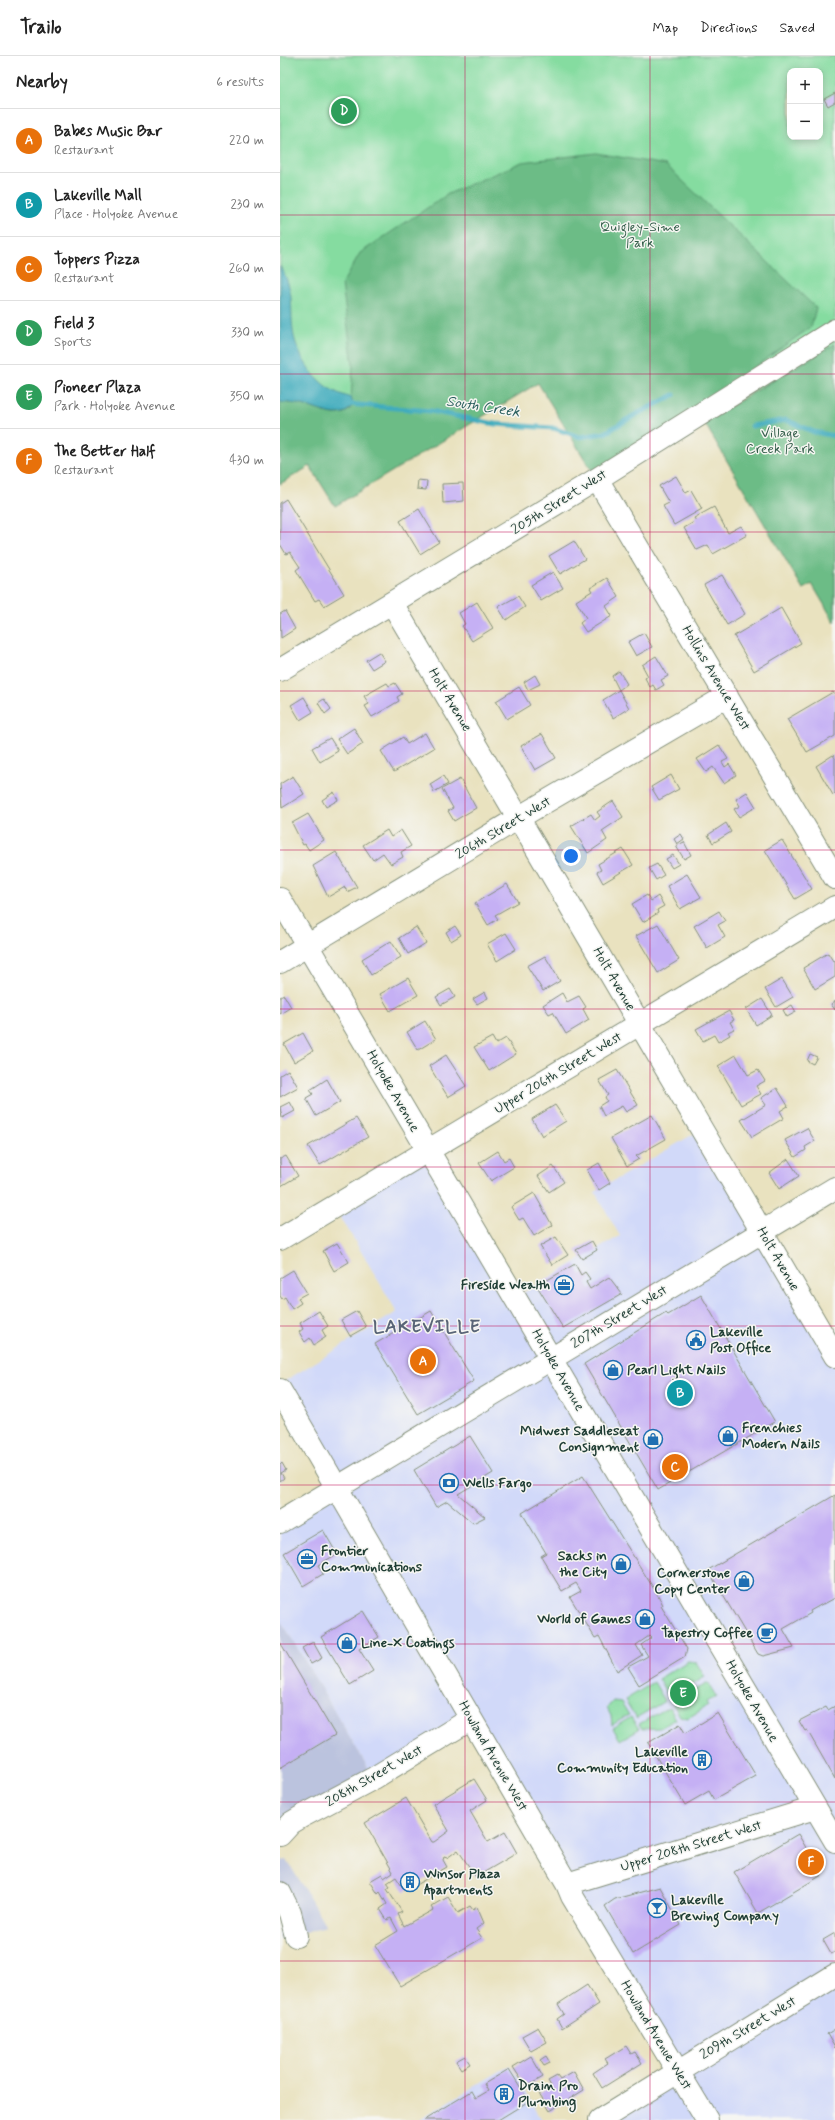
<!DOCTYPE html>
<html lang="en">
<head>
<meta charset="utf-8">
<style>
  body { margin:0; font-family:Mynerve,sans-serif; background:#f2f2f2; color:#222 }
  .controls { position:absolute; right:12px; top:12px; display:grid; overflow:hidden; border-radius:8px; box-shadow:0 2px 10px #0003 }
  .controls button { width:36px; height:36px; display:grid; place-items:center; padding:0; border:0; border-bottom:1px solid #e0e0e0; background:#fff; color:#222; font:20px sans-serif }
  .you { position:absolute; left:291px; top:800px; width:14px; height:14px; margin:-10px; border:3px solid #fff; border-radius:50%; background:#1a73e8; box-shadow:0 0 0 6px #1a73e833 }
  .badge { display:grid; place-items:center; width:26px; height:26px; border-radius:50%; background:#db2777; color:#fff; font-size:13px; font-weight:700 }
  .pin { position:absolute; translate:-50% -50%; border:2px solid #fff; box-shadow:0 1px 4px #0006 }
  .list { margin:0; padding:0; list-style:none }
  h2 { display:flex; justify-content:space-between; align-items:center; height:52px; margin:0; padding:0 16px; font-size:17px }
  h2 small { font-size:13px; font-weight:400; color:#767676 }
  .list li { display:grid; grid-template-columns:26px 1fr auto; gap:12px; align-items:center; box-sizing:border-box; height:64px; padding:0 16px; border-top:1px solid #e0e0e0 }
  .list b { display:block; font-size:15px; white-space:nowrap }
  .list p { margin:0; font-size:13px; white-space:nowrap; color:#767676 }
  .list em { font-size:13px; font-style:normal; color:#767676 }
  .map { position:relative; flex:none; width:555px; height:2064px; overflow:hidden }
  header { display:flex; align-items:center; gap:24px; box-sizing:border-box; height:56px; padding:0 20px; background:#fff; border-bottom:1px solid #e0e0e0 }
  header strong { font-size:19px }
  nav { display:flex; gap:22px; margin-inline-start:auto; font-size:14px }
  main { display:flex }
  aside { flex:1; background:#fff }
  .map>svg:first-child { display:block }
</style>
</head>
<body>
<header>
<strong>Trailo</strong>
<nav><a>Map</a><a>Directions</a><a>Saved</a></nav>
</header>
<main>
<aside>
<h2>Nearby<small>6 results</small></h2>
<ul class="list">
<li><span class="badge" style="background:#e8710a">A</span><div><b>Babes Music Bar</b><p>Restaurant</p></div><em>220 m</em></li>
<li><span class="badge" style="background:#0f9aa8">B</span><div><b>Lakeville Mall</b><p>Place · Holyoke Avenue</p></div><em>230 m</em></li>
<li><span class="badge" style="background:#e8710a">C</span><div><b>Toppers Pizza</b><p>Restaurant</p></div><em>260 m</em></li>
<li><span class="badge" style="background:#2e9e5b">D</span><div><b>Field 3</b><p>Sports</p></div><em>330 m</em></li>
<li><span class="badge" style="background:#2e9e5b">E</span><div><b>Pioneer Plaza</b><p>Park · Holyoke Avenue</p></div><em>350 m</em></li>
<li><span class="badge" style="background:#e8710a">F</span><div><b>The Better Half</b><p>Restaurant</p></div><em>430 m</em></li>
</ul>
</aside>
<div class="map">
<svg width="555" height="2064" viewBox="0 0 555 2064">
  <rect width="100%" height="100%" fill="#f6f6f2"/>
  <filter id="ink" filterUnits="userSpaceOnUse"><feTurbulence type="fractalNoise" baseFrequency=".025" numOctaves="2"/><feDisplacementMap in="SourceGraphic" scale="8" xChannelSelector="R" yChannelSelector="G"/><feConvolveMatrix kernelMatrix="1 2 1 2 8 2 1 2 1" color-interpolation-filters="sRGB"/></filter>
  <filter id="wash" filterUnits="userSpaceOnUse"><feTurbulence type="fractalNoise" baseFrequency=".012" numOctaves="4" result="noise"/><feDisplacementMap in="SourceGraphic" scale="16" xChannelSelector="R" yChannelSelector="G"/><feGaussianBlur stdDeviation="0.9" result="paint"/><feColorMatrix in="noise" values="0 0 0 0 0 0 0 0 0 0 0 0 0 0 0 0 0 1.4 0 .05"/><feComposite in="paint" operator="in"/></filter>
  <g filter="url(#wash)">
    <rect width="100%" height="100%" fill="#e9e2bf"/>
    <path fill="#d1d9f9" d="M422 1073 555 1300V2064H320L397 2015 191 1663 94 1722 0 1563V1466L57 1431 0 1328 117 1256 54 1150 149 1094 236 1241 340 1180 315 1136Z
      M230 2009 262 2064H138Z"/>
    <path fill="#bbc3de" d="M0 1563 94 1722 0 1779Z
      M7 1804 46 1870 0 1883V1805Z"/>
    <path fill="#85dca0" stroke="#528c6a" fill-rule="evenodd" d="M0 0H555V567L532 528 523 533 424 366 528 304 317 423 258 327 55 450 30 410 0 428ZM510 15H540V81H510Z
      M408 1605 416 1606 425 1621 408 1631 403 1629 397 1632 395 1639 390 1642 378 1623Z
      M374 1626 385 1645 356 1662 345 1644Z
      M428 1627 436 1640 426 1646 428 1650 408 1662 400 1660 393 1648 398 1645H408L412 1636Z
      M333 1645 341 1646 349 1659 332 1669 331 1660 327 1652Z
      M389 1651 396 1663 380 1672 362 1673 359 1668Z
      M351 1661 359 1673 340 1684 333 1672Z"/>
    <path fill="#6cbc86" stroke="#467c5d" d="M316 97 386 109 536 252 531 271 317 423 258 327 55 450 30 410 0 428V346C7 347 15 347 22 349 38 352 62 368 73 349L71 342 73 309 62 228 80 197 168 138 242 106Z
      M555 288V567L532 528 523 533 424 366Z"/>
    <path fill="#3facbd" stroke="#2f7478" d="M0 210C15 234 10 249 13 275 15 292 28 315 41 326 49 334 60 338 71 342L73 348C62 368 38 352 22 349 15 347 7 347 0 346Z"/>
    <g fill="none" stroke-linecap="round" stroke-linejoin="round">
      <path stroke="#3facbd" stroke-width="5" d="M68 348 151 355 215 368 273 372 300 381 325 377 355 359 394 339
        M472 370 506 364 534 376 555 380"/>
    </g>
    <g id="blocks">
      <path fill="#c5b0f4" d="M555 37V46L548 50 544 43Z
        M396 420 406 437 411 434 422 453 394 469 383 450 389 447 379 430Z
        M138 424 147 425 146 434 137 433Z
        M183 427 184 445 163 447 162 428Z
        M6 443 64 538 44 550 39 543 35 545 16 514 20 511 10 496 6 498 0 488V447Z
        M434 451 448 477 461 470 467 479 433 498 428 489 417 494 404 472 416 465 414 462Z
        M139 453 159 486 140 498 120 465Z
        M294 485 305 503 280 518 269 500Z
        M273 516 283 532 261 545 251 529Z
        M442 519 465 558 447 569 424 529Z
        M327 522 339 541 326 550 332 560 306 576 300 567 306 562 296 545 312 535 310 532Z
        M238 540 245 551 226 564 218 551Z
        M197 546 213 572 192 585 182 570 185 568 179 557Z
        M501 552 521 587 474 615 454 580Z
        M5 555 15 573 1 582 0 558Z
        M364 577 372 591 356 600 348 586Z
        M99 596 105 605 92 613 86 604Z
        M376 600 388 620 381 624 384 629 376 634 373 629 370 631 365 622 368 620 362 609Z
        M339 615 347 628 339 634 332 620Z
        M255 619 260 628 248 634 244 626Z
        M107 627 109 630 115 627 122 638 117 641 119 645 92 661 85 650 89 648 84 640Z
        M239 631 250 649 227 663 216 645Z
        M339 634 349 652 333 662 323 644Z
        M553 636 555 639V680L527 696 507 663Z
        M24 641 33 656 20 664 11 649Z
        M44 643 51 653 45 658 38 647Z
        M74 672 83 688 67 698 57 683Z
        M145 677 154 692 114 716 101 695 123 681 127 688Z
        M262 678 276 702 255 714 241 690Z
        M50 682 58 695 40 706 32 692Z
        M439 689 448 703 442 706 445 711 449 708 456 719 444 727 433 711 426 716 417 703Z
        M553 699 555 702V737L553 739 536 710Z
        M391 719 399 733 379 744 371 731Z
        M13 720 24 738 2 752 0 728Z
        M163 720 168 728 154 736 150 728Z
        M180 723 196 752 174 765 168 755 173 752 162 733Z
        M54 736 58 744 46 751 42 744Z
        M467 736 476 751 459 761 454 753 460 750 456 743Z
        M333 745 343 761 322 775 327 784 308 797 291 770 311 758 315 764 320 760 317 756Z
        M28 758 44 784 29 794 25 788 23 789 12 767Z
        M446 767 451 776 433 787 428 779Z
        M107 774 111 781 121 774 131 790 121 796 123 801 111 808 103 797 93 804 83 789Z
        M401 778 404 783 397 788 394 783Z
        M502 784 532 833 515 843 485 794Z
        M404 786 411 799 404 803 396 790Z
        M343 793 353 809 323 827 317 816 321 814 318 808Z
        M56 796 77 831 67 836 65 831 48 841 33 810Z
        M393 799 399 808 392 812 386 803Z
        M377 808 384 819 376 824 369 812Z
        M407 818 421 841 400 853 387 830Z
        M227 828 238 846 215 859 218 863 208 869 195 847Z
        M367 839 371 845 378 840 384 850 377 854 378 857 363 866 352 848Z
        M439 855 445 865 438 869 445 881 427 892 414 870Z
        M378 868 399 904 378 917 356 880Z
        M175 870 181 879 171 885 166 876Z
        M136 871 146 887 128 898 119 882Z
        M226 877 236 893 217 905 207 888Z
        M111 885 121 901 91 919 82 903Z
        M548 897 553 905 555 904V921L535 933 523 912Z
        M265 900 280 925 263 935 247 910Z
        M128 922 138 939 110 955 100 938Z
        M502 923 513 941 496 951 485 933Z
        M170 933 175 941 161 949 156 941Z
        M205 936 208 942 197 948 193 943Z
        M282 937 287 946 299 940 306 951 303 953 309 964 286 978 273 956 269 958 263 949Z
        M4 939 11 951 0 958V941Z
        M482 943 492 959 476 969 466 953Z
        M555 945V954L551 948Z
        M512 949 516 956 507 961 503 954Z
        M449 955 454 964 450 966 454 973 448 976 450 979 438 986 434 979 423 985 416 973Z
        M145 965 156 983 138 994 127 976Z
        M23 977 33 995 14 1006 4 988Z
        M212 981 216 988 226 982 236 998 209 1015 194 991Z
        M530 998 537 1001 533 1008 527 1005Z
        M166 999 186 1030 168 1041 149 1010Z
        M456 999 468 1019 478 1014 485 1025 476 1030 481 1038 461 1049 438 1010Z
        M8 1014 18 1031 0 1041V1019Z
        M337 1014 358 1049 346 1056 342 1050 324 1060 319 1050 327 1045 325 1041 328 1039 319 1024Z
        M47 1023 60 1046 36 1060 26 1042 33 1038 30 1034Z
        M497 1032 508 1050 500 1055 504 1062 472 1081 461 1064 486 1049 481 1042Z
        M10 1046 15 1055 2 1062 0 1051Z
        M275 1049 286 1065 262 1080 252 1063Z
        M372 1059 386 1083 356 1100 359 1103 347 1110 331 1082Z
        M76 1062 88 1081 40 1109 28 1090Z
        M527 1072 535 1085 525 1091 526 1094 515 1101 505 1084Z
        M218 1095 224 1105 229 1102 234 1111 211 1125 199 1107Z
        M6 1100 18 1120 1 1130 0 1103Z
        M508 1103 519 1120 499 1133 489 1117Z
        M319 1107 330 1127 319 1134 307 1114Z
        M273 1110 284 1126 269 1136 258 1120Z
        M254 1137 272 1169 254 1180 243 1162 239 1164 231 1151Z
        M276 1181 288 1199 272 1209 260 1190Z
        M312 1185 317 1194 302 1203 296 1194Z
        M57 1187 69 1206 54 1215 43 1195Z
        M295 1208 301 1219 305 1216 310 1223 306 1226 310 1233 329 1221 342 1238 283 1272 257 1230Z
        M13 1214 27 1237 18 1242 21 1247 12 1253 5 1241 2 1243 0 1240V1222Z
        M421 1239 495 1366 378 1434 304 1308 386 1257 388 1259Z
        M39 1255 48 1270 42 1274 46 1281 34 1289 30 1282 25 1286 19 1276 23 1273 20 1267Z
        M77 1255 86 1271 70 1280 61 1264Z
        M151 1255 194 1325 138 1358 95 1288Z
        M190 1380 213 1417 178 1438 205 1461 193 1467 167 1445 156 1451 134 1414Z
        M2 1407 6 1414 1 1417 4 1422 0 1425V1409Z
        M303 1420 379 1541 383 1549 381 1550 407 1593 405 1601 359 1629 348 1611 368 1600 361 1589 371 1582 369 1580 356 1589 362 1599 337 1615 319 1580 315 1582 290 1541 301 1535 296 1527 282 1535 261 1500 266 1497 242 1457Z
        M555 1439V1542L544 1548V1547L530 1555 531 1557 503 1573 514 1592 483 1600 478 1598 428 1514Z
        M43 1474 57 1498 38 1509 43 1518 23 1530 4 1497Z
        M83 1555 99 1581 79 1593 93 1615 70 1629 41 1581Z
        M0 1586 55 1679 0 1712Z
        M33 1586 42 1602 31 1608 22 1592Z
        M555 1650V1723L527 1674 525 1675 519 1665 546 1651 548 1654Z
        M438 1657 476 1720 434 1744 429 1735 405 1749 368 1687 400 1668 405 1677Z
        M194 1723 207 1744 190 1755 208 1786 225 1776 237 1797 196 1821 178 1794 167 1802 164 1801 163 1804 167 1811 125 1835 116 1821 107 1827 110 1831 107 1833 122 1856 118 1858 124 1870 153 1854 151 1851 168 1841 178 1857 190 1850 193 1854 197 1851 204 1867 196 1873 202 1882 120 1930 95 1889 118 1875 111 1862 107 1864 100 1853 107 1848 100 1836 98 1838 90 1825 102 1818 104 1822 113 1816 85 1767 126 1742 152 1786H154L169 1775 153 1748Z
        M518 1778 542 1819 478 1857 454 1816Z
        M380 1831 401 1869 353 1898 325 1850 335 1843Z
        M555 1877V1896L551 1898 543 1884Z
        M307 1929 319 1948 282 1972 277 1963 284 1958 278 1948Z
        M258 1971 267 1986 251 1995 242 1980Z
        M555 1973V1992L547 1978Z
        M346 1990 351 1998 355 1996 362 2007 322 2032 313 2017 328 2007 325 2003Z
        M185 2000 190 2008 181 2013 176 2005Z
        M251 2000 263 2021 246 2031 233 2011Z
        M266 2000 270 2007 264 2010 260 2004Z
        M229 2013 249 2045 218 2064H144L192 2035 196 2042 208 2035 204 2028Z
        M294 2016 304 2034 270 2055 259 2037 271 2030 268 2025 277 2020 280 2024Z"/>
    </g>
  </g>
  <g filter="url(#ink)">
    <use href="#blocks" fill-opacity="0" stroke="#84907a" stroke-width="1"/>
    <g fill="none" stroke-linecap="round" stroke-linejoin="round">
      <g stroke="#84907a" stroke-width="24">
        <path id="minor" d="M317 423 555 822
          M112 547 555 1300
          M0 614 317 423 555 274
          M0 843 555 1785
          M0 906 250 755 447 640
          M0 1183 555 851
          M0 1334 287 1828 292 1840 427 2064
          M0 1466 555 1132
          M0 1779 11 1767 21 1761 94 1722 191 1663
          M287 1828 535 1752
          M0 1837 10 1857 16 1880
          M320 2064 555 1919"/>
      </g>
      <use href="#minor" stroke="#fff" stroke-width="22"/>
    </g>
  </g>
  <path fill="none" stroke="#c2185b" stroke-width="1" stroke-opacity="0.55" d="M185 0V2064M370 0V2064M0 159H555M0 318H555M0 476H555M0 635H555M0 794H555M0 953H555M0 1111H555M0 1270H555M0 1429H555M0 1588H555M0 1746H555M0 1905H555"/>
  <defs>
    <g id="office-ring" transform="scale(1)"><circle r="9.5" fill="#f6f6f2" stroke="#1f6fb2" stroke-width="1.5"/><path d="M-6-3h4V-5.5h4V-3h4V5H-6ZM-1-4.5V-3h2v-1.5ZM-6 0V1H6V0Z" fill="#1f6fb2"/></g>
    <g id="civic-ring" transform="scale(1)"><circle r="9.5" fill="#f6f6f2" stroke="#1f6fb2" stroke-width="1.5"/><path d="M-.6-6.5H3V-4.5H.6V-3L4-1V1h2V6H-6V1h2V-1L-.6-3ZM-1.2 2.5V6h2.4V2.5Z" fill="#1f6fb2"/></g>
    <g id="shop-ring" transform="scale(1)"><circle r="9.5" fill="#f6f6f2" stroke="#1f6fb2" stroke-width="1.5"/><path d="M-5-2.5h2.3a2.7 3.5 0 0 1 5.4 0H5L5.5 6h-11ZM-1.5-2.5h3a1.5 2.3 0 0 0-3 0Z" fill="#1f6fb2"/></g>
    <g id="bank-ring" transform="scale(1)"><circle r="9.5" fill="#f6f6f2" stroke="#1f6fb2" stroke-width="1.5"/><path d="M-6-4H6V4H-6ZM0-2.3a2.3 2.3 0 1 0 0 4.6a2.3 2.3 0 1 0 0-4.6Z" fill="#1f6fb2"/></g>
    <g id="cafe-ring" transform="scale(1)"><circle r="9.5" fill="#f6f6f2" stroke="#1f6fb2" stroke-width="1.5"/><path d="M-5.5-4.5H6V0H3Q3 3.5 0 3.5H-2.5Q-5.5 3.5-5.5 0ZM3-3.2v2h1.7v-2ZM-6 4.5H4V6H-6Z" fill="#1f6fb2"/></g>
    <g id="building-ring" transform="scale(1)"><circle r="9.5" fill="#f6f6f2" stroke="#1f6fb2" stroke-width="1.5"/><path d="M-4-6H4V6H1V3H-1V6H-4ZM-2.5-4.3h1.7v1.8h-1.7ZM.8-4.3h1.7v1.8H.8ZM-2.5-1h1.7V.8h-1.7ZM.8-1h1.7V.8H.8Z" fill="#1f6fb2"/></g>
    <g id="bar-ring" transform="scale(1)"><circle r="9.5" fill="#f6f6f2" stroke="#1f6fb2" stroke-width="1.5"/><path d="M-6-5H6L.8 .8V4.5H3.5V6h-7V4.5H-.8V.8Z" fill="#1f6fb2"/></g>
  </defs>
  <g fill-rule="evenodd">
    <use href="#office-ring" x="284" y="1229"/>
    <use href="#civic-ring" x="416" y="1284"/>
    <use href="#shop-ring" x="333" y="1314"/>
    <use href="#shop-ring" x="448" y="1380"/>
    <use href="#shop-ring" x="373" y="1383"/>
    <use href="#bank-ring" x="169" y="1427"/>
    <use href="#office-ring" x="27" y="1503"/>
    <use href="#shop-ring" x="341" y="1508"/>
    <use href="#shop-ring" x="464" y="1525"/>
    <use href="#shop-ring" x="365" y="1563"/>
    <use href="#cafe-ring" x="487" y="1577"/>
    <use href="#shop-ring" x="67" y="1587"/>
    <use href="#building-ring" x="422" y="1704"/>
    <use href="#building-ring" x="130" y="1826"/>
    <use href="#bar-ring" x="377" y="1852"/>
    <use href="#building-ring" x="224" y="2038"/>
  </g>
  <g text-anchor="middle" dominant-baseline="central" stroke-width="3" stroke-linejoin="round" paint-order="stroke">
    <g font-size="14" fill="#335d4a" stroke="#f6f6f2">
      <text x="360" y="171">Quigley-Sime<tspan x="360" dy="16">Park</tspan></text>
      <text x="500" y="377">Village<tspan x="500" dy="16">Creek Park</tspan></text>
    </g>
    <g font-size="14" fill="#1f3d34" stroke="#f6f6f2">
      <text transform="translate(279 446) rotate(-32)">205th Street West</text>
      <text transform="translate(436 622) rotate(59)">Hollins Avenue West</text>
      <text transform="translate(170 644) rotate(59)">Holt Avenue</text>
      <text transform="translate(223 772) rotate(-31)">206th Street West</text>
      <text transform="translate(334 923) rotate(60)">Holt Avenue</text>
      <text transform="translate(278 1017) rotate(-31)">Upper 206th Street West</text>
      <text transform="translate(113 1035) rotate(60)">Holyoke Avenue</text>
      <text transform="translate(498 1203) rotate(60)">Holt Avenue</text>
      <text transform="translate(339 1261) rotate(-31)">207th Street West</text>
      <text transform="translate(278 1314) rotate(60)">Holyoke Avenue</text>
      <text transform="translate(472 1645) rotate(60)">Holyoke Avenue</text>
      <text transform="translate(213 1700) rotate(60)">Howland Avenue West</text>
      <text transform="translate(94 1720) rotate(-30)">208th Street West</text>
      <text transform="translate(411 1790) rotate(-17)">Upper 208th Street West</text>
      <text transform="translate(468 1972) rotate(-31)">209th Street West</text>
      <text transform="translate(376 1979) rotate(59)">Howland Avenue West</text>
    </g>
    <g font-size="14" font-weight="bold" fill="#1f3d34" stroke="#f6f6f2" text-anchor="start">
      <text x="270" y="1229" text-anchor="end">Fireside Wealth</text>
      <text x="430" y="1276">Lakeville<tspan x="430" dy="16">Post Office</tspan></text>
      <text x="347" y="1314">Pearl Light Nails</text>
      <text x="462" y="1372">Frenchies<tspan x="462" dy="16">Modern Nails</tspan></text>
      <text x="359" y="1375" text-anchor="end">Midwest Saddleseat<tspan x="359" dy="16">Consignment</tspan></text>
      <text x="183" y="1427">Wells Fargo</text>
      <text x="41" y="1495">Frontier<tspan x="41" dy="16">Communications</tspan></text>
      <text x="327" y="1500" text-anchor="end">Sacks in<tspan x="327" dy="16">the City</tspan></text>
      <text x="450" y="1517" text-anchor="end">Cornerstone<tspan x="450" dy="16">Copy Center</tspan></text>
      <text x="351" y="1563" text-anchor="end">World of Games</text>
      <text x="473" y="1577" text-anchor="end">Tapestry Coffee</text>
      <text x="81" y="1587">Line-X Coatings</text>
      <text x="408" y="1696" text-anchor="end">Lakeville<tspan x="408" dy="16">Community Education</tspan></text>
      <text x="144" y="1818">Winsor Plaza<tspan x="144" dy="16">Apartments</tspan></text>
      <text x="391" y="1844">Lakeville<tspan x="391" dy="16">Brewing Company</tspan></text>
      <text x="238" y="2030">Drain Pro<tspan x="238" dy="16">Plumbing</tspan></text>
    </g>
    <g font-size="15" font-style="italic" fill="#295e5d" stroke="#f6f6f2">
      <text transform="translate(203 351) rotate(9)">South Creek</text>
    </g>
    <g font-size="18" font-weight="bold" letter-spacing="1" fill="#596577" stroke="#f6f6f2">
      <text x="147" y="1271">LAKEVILLE</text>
    </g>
  </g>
</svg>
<div class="controls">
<button>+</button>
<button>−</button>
</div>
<div class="you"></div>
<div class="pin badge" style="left:143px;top:1305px;background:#e8710a">A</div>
<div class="pin badge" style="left:400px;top:1337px;background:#0f9aa8">B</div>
<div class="pin badge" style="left:395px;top:1411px;background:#e8710a">C</div>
<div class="pin badge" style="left:64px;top:55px;background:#2e9e5b">D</div>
<div class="pin badge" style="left:403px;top:1637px;background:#2e9e5b">E</div>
<div class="pin badge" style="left:531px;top:1806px;background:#e8710a">F</div>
</div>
</main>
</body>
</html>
